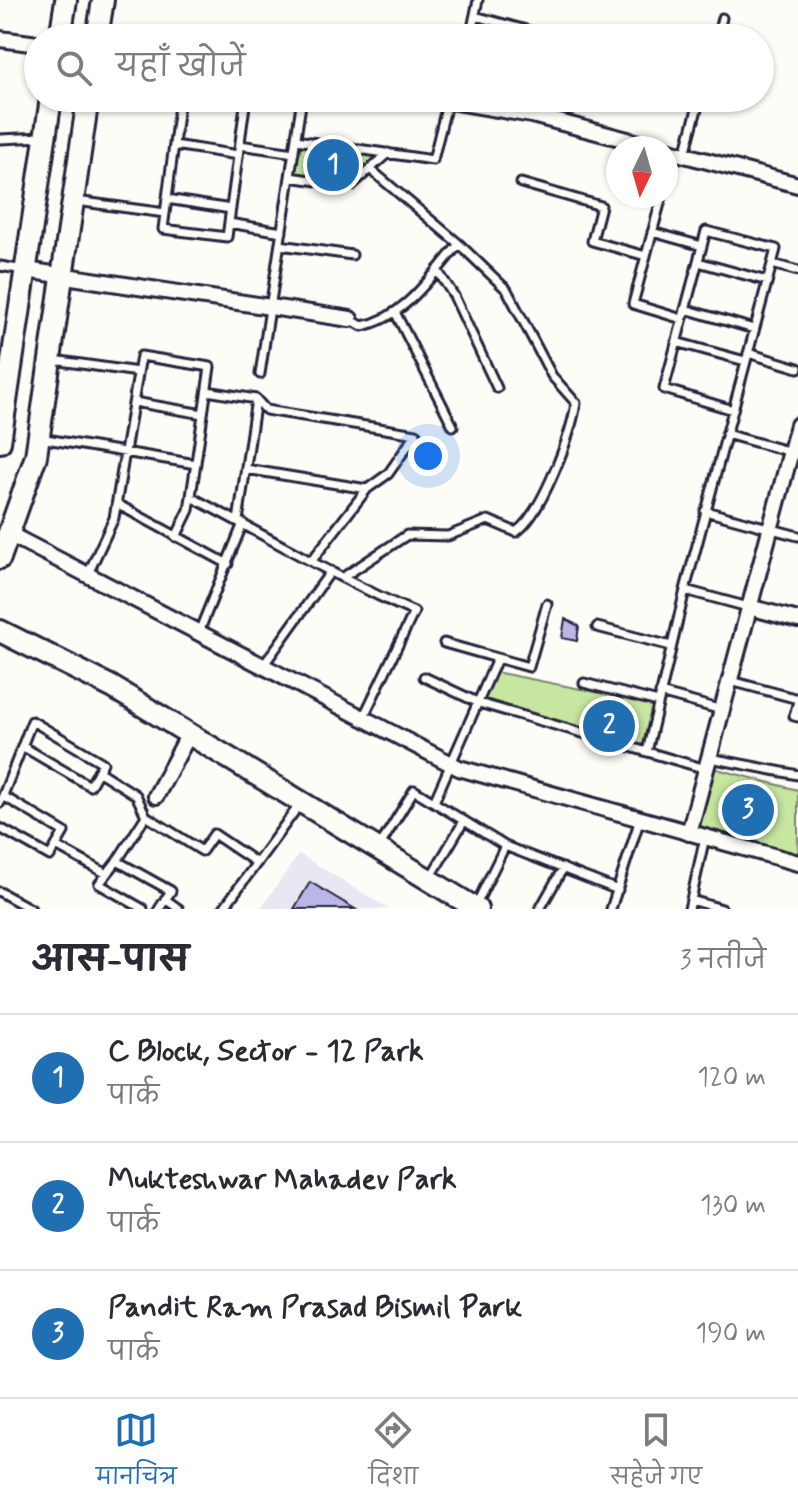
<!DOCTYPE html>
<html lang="hi">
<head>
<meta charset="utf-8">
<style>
  body { margin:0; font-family:Mynerve,"Playpen Sans Deva",sans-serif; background:#f7f7f7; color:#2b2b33 }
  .compass { position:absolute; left:606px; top:136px; width:72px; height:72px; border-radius:50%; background:#fff; box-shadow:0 2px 6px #0004; rotate:185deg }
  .you { position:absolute; left:428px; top:456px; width:28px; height:28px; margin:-20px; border:6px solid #fff; border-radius:50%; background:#1a73e8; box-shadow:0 0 0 12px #1a73e833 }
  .badge { display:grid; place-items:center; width:52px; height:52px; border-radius:50%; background:#1f6fb2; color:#fff; font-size:26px; font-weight:700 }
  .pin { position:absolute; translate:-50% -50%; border:4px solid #fff; box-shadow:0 2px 8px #0006 }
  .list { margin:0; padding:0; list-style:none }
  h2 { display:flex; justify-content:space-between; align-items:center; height:104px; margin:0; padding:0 32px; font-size:34px }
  h2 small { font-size:26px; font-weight:400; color:#7c7c81 }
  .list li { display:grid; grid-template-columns:52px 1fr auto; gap:24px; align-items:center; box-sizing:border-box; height:128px; padding:0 32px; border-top:2px solid #e1e1e2 }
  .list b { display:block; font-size:30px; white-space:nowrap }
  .list p { margin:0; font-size:26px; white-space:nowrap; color:#7c7c81 }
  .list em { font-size:26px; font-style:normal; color:#7c7c81 }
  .icon { flex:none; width:44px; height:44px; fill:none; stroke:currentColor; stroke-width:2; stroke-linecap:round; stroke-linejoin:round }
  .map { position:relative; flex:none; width:798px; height:909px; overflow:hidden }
  .search { position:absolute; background:#fff; box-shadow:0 2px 6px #0004; left:24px; right:24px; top:24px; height:88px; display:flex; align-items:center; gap:20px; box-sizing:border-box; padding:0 28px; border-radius:44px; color:#7c7c81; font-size:30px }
  .sheet { height:488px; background:#fff }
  nav { display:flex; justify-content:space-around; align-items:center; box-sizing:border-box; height:112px; border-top:2px solid #e1e1e2; background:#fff; font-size:22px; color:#7c7c81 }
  nav a { display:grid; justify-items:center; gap:4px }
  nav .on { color:#1f6fb2 }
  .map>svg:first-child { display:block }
</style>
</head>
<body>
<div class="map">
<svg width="798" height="909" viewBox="0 0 798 909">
  <rect width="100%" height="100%" fill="#fdfcf7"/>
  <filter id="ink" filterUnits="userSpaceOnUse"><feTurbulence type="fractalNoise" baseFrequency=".0125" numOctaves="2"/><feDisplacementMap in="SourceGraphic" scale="16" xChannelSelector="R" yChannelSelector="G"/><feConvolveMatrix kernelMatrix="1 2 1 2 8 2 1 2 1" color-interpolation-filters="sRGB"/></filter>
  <g filter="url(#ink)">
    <path fill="#e9e7f2" d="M299 854 389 909H260Z"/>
    <path fill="#c7e7a0" stroke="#74846e" stroke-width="2" d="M297 141 385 155 350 185 291 176Z
      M495 672 656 704 645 749 482 701Z
      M709 767 798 790V860L693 831Z"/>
    <path fill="#bbb6e8" stroke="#22223b" stroke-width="2" d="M565 619 579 626 577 641 562 638Z
      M310 882 355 909H294Z"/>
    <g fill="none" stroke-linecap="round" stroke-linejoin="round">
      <g stroke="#22223b" stroke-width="13">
        <path id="lane" d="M475 16 555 38
          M470 38 478 0
          M717 38 722 18
          M180 98 163 229 227 237 246 98
          M214 98 246 102
          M0 139 43 137
          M296 140 433 160 448 100
          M174 145 238 155
          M240 145 294 153
          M685 154 700 98
          M290 177 351 186 388 153
          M666 180 673 152
          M521 183 601 206 592 241 646 256
          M662 196 633 304 682 319
          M167 199 231 209
          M76 201 165 213
          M229 223 282 232
          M652 232 702 246
          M280 245 352 255
          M698 262 767 281
          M772 264 798 271
          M0 266 24 270
          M437 270 454 296 497 388
          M685 309 754 329
          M395 312 453 426
          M350 319 362 326C405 318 432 275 459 244
          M676 342 745 361
          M748 353 798 368
          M53 360 138 372
          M260 374 302 98
          M207 391 256 399 266 410 416 434 388 474 367 489 313 559
          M134 402 203 414
          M726 434 798 454
          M40 438 196 464
          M246 469 367 489
          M191 497C265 535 338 579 414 612L363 718
          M117 504 228 564
          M705 511 798 536
          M238 521 256 399
          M88 574 114 518 141 356 210 367 189 510 176 537
          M342 578 407 535 448 536 488 520 516 532C542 514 571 435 576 403L552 376 507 290 459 244 370 169
          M685 590 748 607
          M597 627 671 646
          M199 632 243 523
          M444 643 529 667 547 604
          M263 666 331 571
          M424 677 479 703 706 769
          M731 681 798 699
          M584 683 658 702
          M660 693 722 710
          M798 701 794 716 798 717
          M647 752 685 590 776 249 706 231 664 389 733 410
          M710 758 798 775
          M98 771 136 795 146 816 202 851 214 834 257 863
          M434 802 497 659
          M0 803 32 721 103 763 90 786 22 746
          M0 828 50 856 64 832 3 796
          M56 846 105 873
          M379 847 414 790 505 846 618 890
          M117 861 146 816
          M430 878 464 821
          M0 892 31 909
          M165 899 179 909
          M691 900 722 909
          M476 905 505 846
          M143 909 99 884 117 861 171 891 159 909
          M223 909 300 804
          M540 909 563 868
          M611 909 640 819
          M689 909 705 837"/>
      </g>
      <g stroke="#22223b" stroke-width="20">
        <path id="street" d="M0 39 38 44
          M433 98 532 115 658 148
          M666 150 798 185
          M26 270 350 319
          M9 534 459 768 798 863
          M749 607 798 620
          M156 796 189 734
          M689 833 798 425"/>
      </g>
      <g stroke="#22223b" stroke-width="26">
        <path id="secondary" d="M60 38 66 0
          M97 38 103 0
          M0 442 51 98
          M0 558 36 456 88 98
          M0 631 112 687 477 909"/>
      </g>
      <use href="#lane" stroke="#fdfcf7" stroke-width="7"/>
      <use href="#street" stroke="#fdfcf7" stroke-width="14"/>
      <use href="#secondary" stroke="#fdfcf7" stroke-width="20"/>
    </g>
  </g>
</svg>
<svg class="compass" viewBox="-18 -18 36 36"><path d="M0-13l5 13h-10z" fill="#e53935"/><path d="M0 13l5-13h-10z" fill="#7c7c81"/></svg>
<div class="you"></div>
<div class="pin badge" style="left:333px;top:165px">1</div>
<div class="pin badge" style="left:609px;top:726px">2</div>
<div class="pin badge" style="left:748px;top:810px">3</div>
<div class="search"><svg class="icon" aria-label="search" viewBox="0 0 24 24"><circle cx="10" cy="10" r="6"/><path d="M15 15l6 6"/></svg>यहाँ खोजें</div>
</div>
<section class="sheet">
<h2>आस-पास<small>3 नतीजे</small></h2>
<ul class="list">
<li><span class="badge">1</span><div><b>C Block, Sector - 12 Park</b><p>पार्क</p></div><em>120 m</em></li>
<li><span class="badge">2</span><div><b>Mukteshwar Mahadev Park</b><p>पार्क</p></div><em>130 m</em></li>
<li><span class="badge">3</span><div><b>Pandit Ram Prasad Bismil Park</b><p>पार्क</p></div><em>190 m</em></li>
</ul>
</section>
<nav>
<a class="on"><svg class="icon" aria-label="map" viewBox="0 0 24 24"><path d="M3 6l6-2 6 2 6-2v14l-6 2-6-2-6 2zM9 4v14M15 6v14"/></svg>मानचित्र</a>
<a><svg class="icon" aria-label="directions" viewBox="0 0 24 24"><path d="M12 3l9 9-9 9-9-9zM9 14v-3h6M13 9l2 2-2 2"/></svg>दिशा</a>
<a><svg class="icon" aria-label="saved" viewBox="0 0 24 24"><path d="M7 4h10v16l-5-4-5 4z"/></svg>सहेजे गए</a>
</nav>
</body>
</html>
